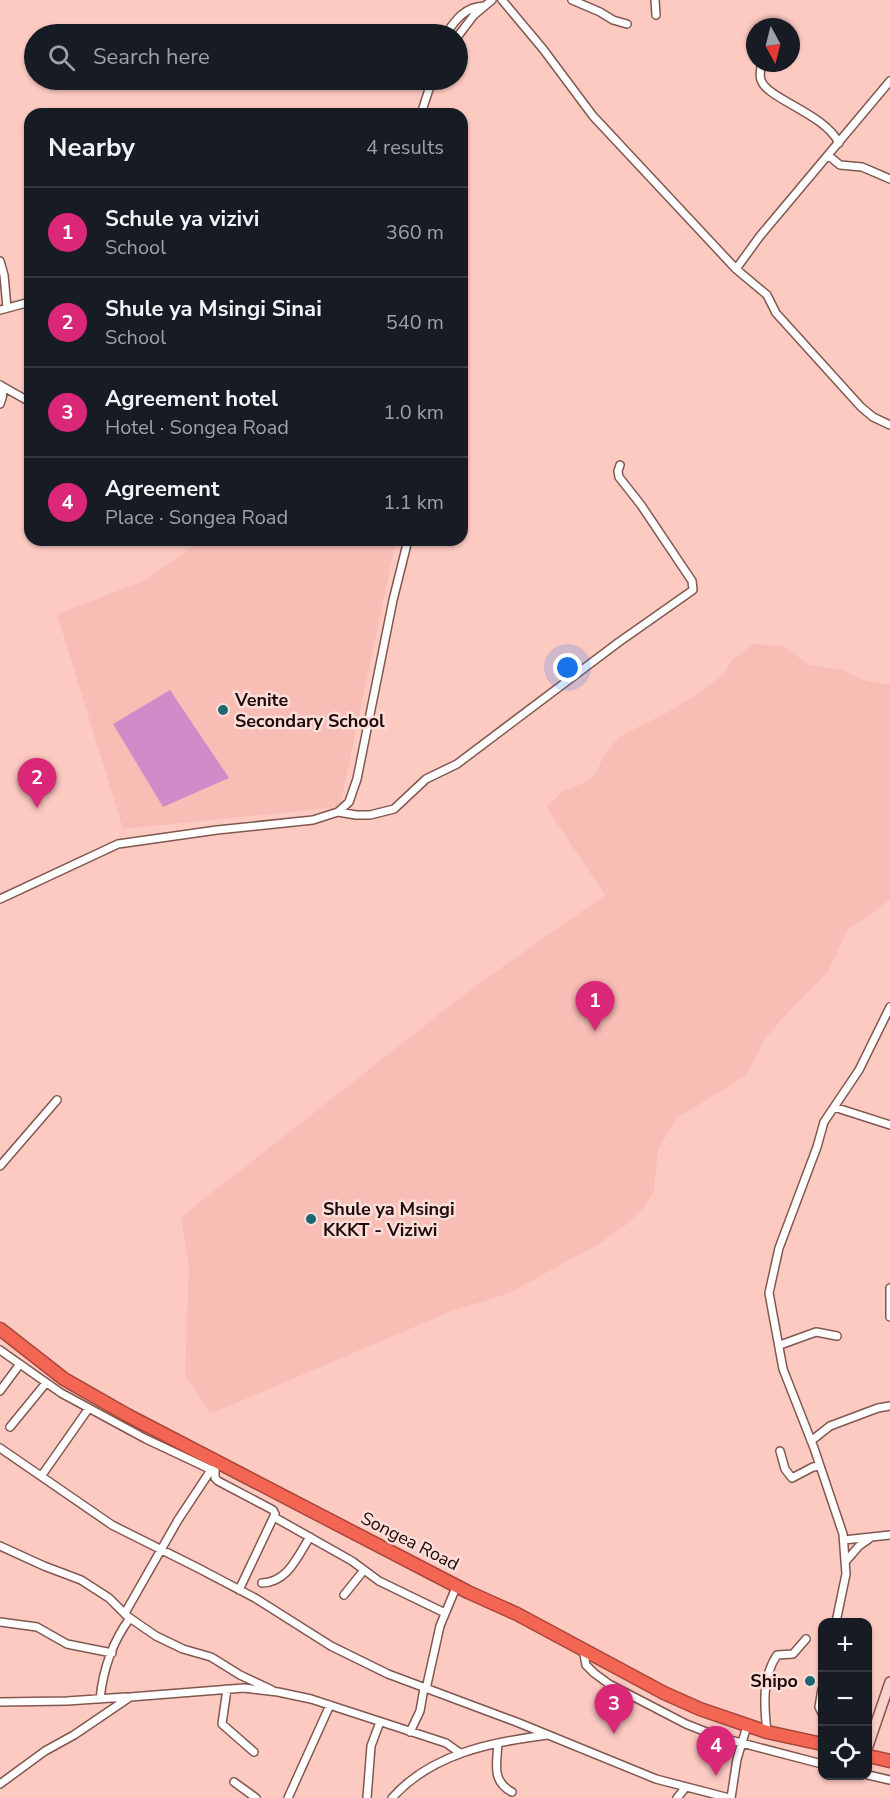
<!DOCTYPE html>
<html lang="en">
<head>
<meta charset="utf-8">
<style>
  body { margin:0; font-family:"Nunito Sans",sans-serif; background:#20242c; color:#f1f3f6 }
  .controls { position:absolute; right:18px; bottom:18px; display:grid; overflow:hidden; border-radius:12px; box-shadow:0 2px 4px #0004 }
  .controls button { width:54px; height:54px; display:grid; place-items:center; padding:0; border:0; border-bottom:2px solid #363941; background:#171b24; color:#f1f3f6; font:30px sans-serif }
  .compass { position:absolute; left:746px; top:18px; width:54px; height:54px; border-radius:50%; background:#171b24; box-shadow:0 2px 4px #0004; rotate:173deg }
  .you { position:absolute; left:568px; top:668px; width:21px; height:21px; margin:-15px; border:4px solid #fff; border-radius:50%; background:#1a73e8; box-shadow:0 0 0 9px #1a73e833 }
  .badge { display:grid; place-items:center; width:39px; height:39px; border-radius:50%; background:#db2777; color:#fff; font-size:20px; font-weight:700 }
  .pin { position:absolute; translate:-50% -50px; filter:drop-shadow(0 2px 3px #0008) }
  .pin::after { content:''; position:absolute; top:32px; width:21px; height:18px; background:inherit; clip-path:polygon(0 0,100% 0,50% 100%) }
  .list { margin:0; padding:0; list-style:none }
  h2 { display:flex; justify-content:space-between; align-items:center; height:78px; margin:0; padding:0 24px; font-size:26px }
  h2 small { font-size:20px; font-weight:400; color:#9ea1a6 }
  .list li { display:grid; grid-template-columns:39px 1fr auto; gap:18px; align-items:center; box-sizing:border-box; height:90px; padding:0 24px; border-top:2px solid #363941 }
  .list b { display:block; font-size:22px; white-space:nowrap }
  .list p { margin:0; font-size:20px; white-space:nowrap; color:#9ea1a6 }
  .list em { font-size:20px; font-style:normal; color:#9ea1a6 }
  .icon { flex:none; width:33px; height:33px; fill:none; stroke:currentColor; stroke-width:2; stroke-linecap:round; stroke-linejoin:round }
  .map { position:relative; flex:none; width:890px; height:1798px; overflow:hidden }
  .search { position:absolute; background:#171b24; box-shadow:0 2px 4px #0004; left:24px; top:24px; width:444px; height:66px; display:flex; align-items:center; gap:15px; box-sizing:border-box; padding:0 21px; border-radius:33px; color:#9ea1a6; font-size:22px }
  .panel { position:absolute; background:#171b24; box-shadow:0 2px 4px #0004; left:24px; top:108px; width:444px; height:438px; border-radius:18px }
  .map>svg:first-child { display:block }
</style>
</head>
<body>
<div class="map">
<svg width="890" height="1798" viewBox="0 0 890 1798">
  <rect width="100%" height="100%" fill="#fdcac2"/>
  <path fill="#f8bdb4" d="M202 540H396L340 807 123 829 57 614 144 581Z
    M753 644 784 646 809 665 843 670 860 679 882 684H890V899L873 913 848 929 829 970 780 1021 764 1040 756 1058 745 1076 677 1118 658 1149 654 1191 645 1206 627 1224 599 1244 509 1293 452 1311 210 1414 185 1374 189 1269 181 1217 470 990 605 895 546 807 563 791 583 783 596 774 602 759 619 737 668 712 698 693 724 674 732 660Z"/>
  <path fill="#cf8cc9" d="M170 690 229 778 163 807 113 724Z"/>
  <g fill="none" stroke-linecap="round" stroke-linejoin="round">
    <g stroke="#82574f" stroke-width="10">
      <path id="street" d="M502 0 543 49 593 116 736 269 767 295 776 313 861 407 873 417 890 425
        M572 0 600 12 613 20 627 24
        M655 0 656 15
        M446 34C456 19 465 7 484 6
        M458 36 474 15 492 0
        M761 66C761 71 759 75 761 80 767 99 824 113 839 143
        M421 114 432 80
        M829 156 840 165 862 167 890 179
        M29 239H30
        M0 261 4 275 7 308
        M736 269 760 236 890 81
        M0 310 30 302
        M0 385 30 402
        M0 385C4 393 3 396 0 404
        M338 812 356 815H370L394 809 426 779 457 764 619 642 693 590 692 581 641 505 619 477 618 471 620 465
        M0 899 118 844 217 830 313 820 338 812 349 802 357 779 393 600 408 540
        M834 1107 890 1125
        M0 1166 57 1100
        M890 1288V1317
        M780 1345 816 1332 837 1336
        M0 1350 61 1393 146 1439 214 1471
        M0 1391 20 1364
        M10 1427 46 1383
        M811 1441 830 1426 878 1408 890 1406
        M0 1448 112 1525 198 1568 255 1598 331 1646 388 1674 519 1723 656 1779 729 1798
        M780 1451 785 1469 792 1478 813 1467 820 1466
        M215 1468V1478L218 1481 273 1510 275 1514 239 1590
        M42 1475 89 1408
        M274 1517 352 1561 379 1581 445 1613
        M844 1540 890 1535
        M0 1546 44 1566 81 1580 109 1598 127 1616 156 1636 183 1649 211 1657 240 1675 272 1690
        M846 1561 859 1546 869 1539
        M262 1583C288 1582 297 1557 310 1537
        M344 1595 364 1570
        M125 1613 178 1520 211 1470
        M0 1622 37 1627 67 1644 112 1653
        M836 1622 846 1574 843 1534 814 1448 783 1369 769 1293 779 1248 817 1147 824 1122 859 1070 890 1007
        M583 1649 586 1665 594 1673 609 1684 686 1724 719 1737 822 1764
        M227 1689 222 1724 254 1752
        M426 1689 440 1626 457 1585
        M822 1689 819 1707 822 1713
        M100 1699C103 1670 113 1641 130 1618
        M0 1702 67 1701 126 1697
        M410 1732 420 1711 424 1688
        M767 1732C764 1706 762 1677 777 1655L793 1654 806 1639
        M498 1743C497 1763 491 1781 512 1792
        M868 1775 890 1780
        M234 1782 256 1798
        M0 1784 45 1751 74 1735 130 1697 244 1688 278 1692 311 1699 446 1743 460 1753
        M288 1798 330 1705
        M367 1798 371 1746 380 1722
        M392 1798C431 1754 491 1742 547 1735
        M677 1798 686 1787
        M731 1798 737 1759 747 1726"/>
    </g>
    <g stroke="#82574f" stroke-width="12">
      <path id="secondary" d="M868 1746 890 1682"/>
    </g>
    <g stroke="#a8463a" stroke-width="15">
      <path id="highway" d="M0 1329 64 1379 127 1415 468 1592 517 1614 664 1693 700 1709 767 1732 822 1744
        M868 1756 890 1761"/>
    </g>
    <use href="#street" stroke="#fff" stroke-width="7"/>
    <use href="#secondary" stroke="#fbd1cc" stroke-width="9"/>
    <use href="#highway" stroke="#f36654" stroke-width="12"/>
  </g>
  <g fill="#1d6773" stroke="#fcddd8" stroke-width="2">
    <circle cx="223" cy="710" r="6"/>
    <circle cx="311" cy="1219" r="6"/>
    <circle cx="810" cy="1681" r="6"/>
  </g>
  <g text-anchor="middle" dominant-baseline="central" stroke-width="5" stroke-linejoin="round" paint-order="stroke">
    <g font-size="18" font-weight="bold" fill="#1d0c0a" stroke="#fcddd8" text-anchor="start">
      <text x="235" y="700">Venite<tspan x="235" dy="21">Secondary School</tspan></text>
      <text x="323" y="1209">Shule ya Msingi<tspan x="323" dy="21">KKKT - Viziwi</tspan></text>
      <text x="798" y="1681" text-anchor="end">Shipo</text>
    </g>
    <g font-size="18" fill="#1d0c0a" stroke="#fcddd8">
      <text transform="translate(410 1541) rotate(27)">Songea Road</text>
    </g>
  </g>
</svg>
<div class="controls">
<button>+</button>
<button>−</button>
<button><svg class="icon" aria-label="locate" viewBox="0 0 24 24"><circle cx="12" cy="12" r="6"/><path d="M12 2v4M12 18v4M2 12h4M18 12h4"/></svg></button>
</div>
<svg class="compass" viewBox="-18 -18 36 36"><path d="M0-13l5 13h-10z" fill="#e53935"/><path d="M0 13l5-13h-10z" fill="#9ea1a6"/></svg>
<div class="you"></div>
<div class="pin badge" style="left:595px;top:1031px">1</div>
<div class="pin badge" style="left:37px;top:808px">2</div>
<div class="pin badge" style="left:614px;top:1734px">3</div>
<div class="pin badge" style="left:716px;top:1776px">4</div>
<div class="search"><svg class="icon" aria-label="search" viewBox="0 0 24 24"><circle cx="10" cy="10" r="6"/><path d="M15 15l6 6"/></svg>Search here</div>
<section class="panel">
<h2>Nearby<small>4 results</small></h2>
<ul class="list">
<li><span class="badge">1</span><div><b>Schule ya vizivi</b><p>School</p></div><em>360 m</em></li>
<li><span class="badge">2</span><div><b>Shule ya Msingi Sinai</b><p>School</p></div><em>540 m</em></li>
<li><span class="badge">3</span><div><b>Agreement hotel</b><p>Hotel · Songea Road</p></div><em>1.0 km</em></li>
<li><span class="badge">4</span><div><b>Agreement</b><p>Place · Songea Road</p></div><em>1.1 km</em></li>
</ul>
</section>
</div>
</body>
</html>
